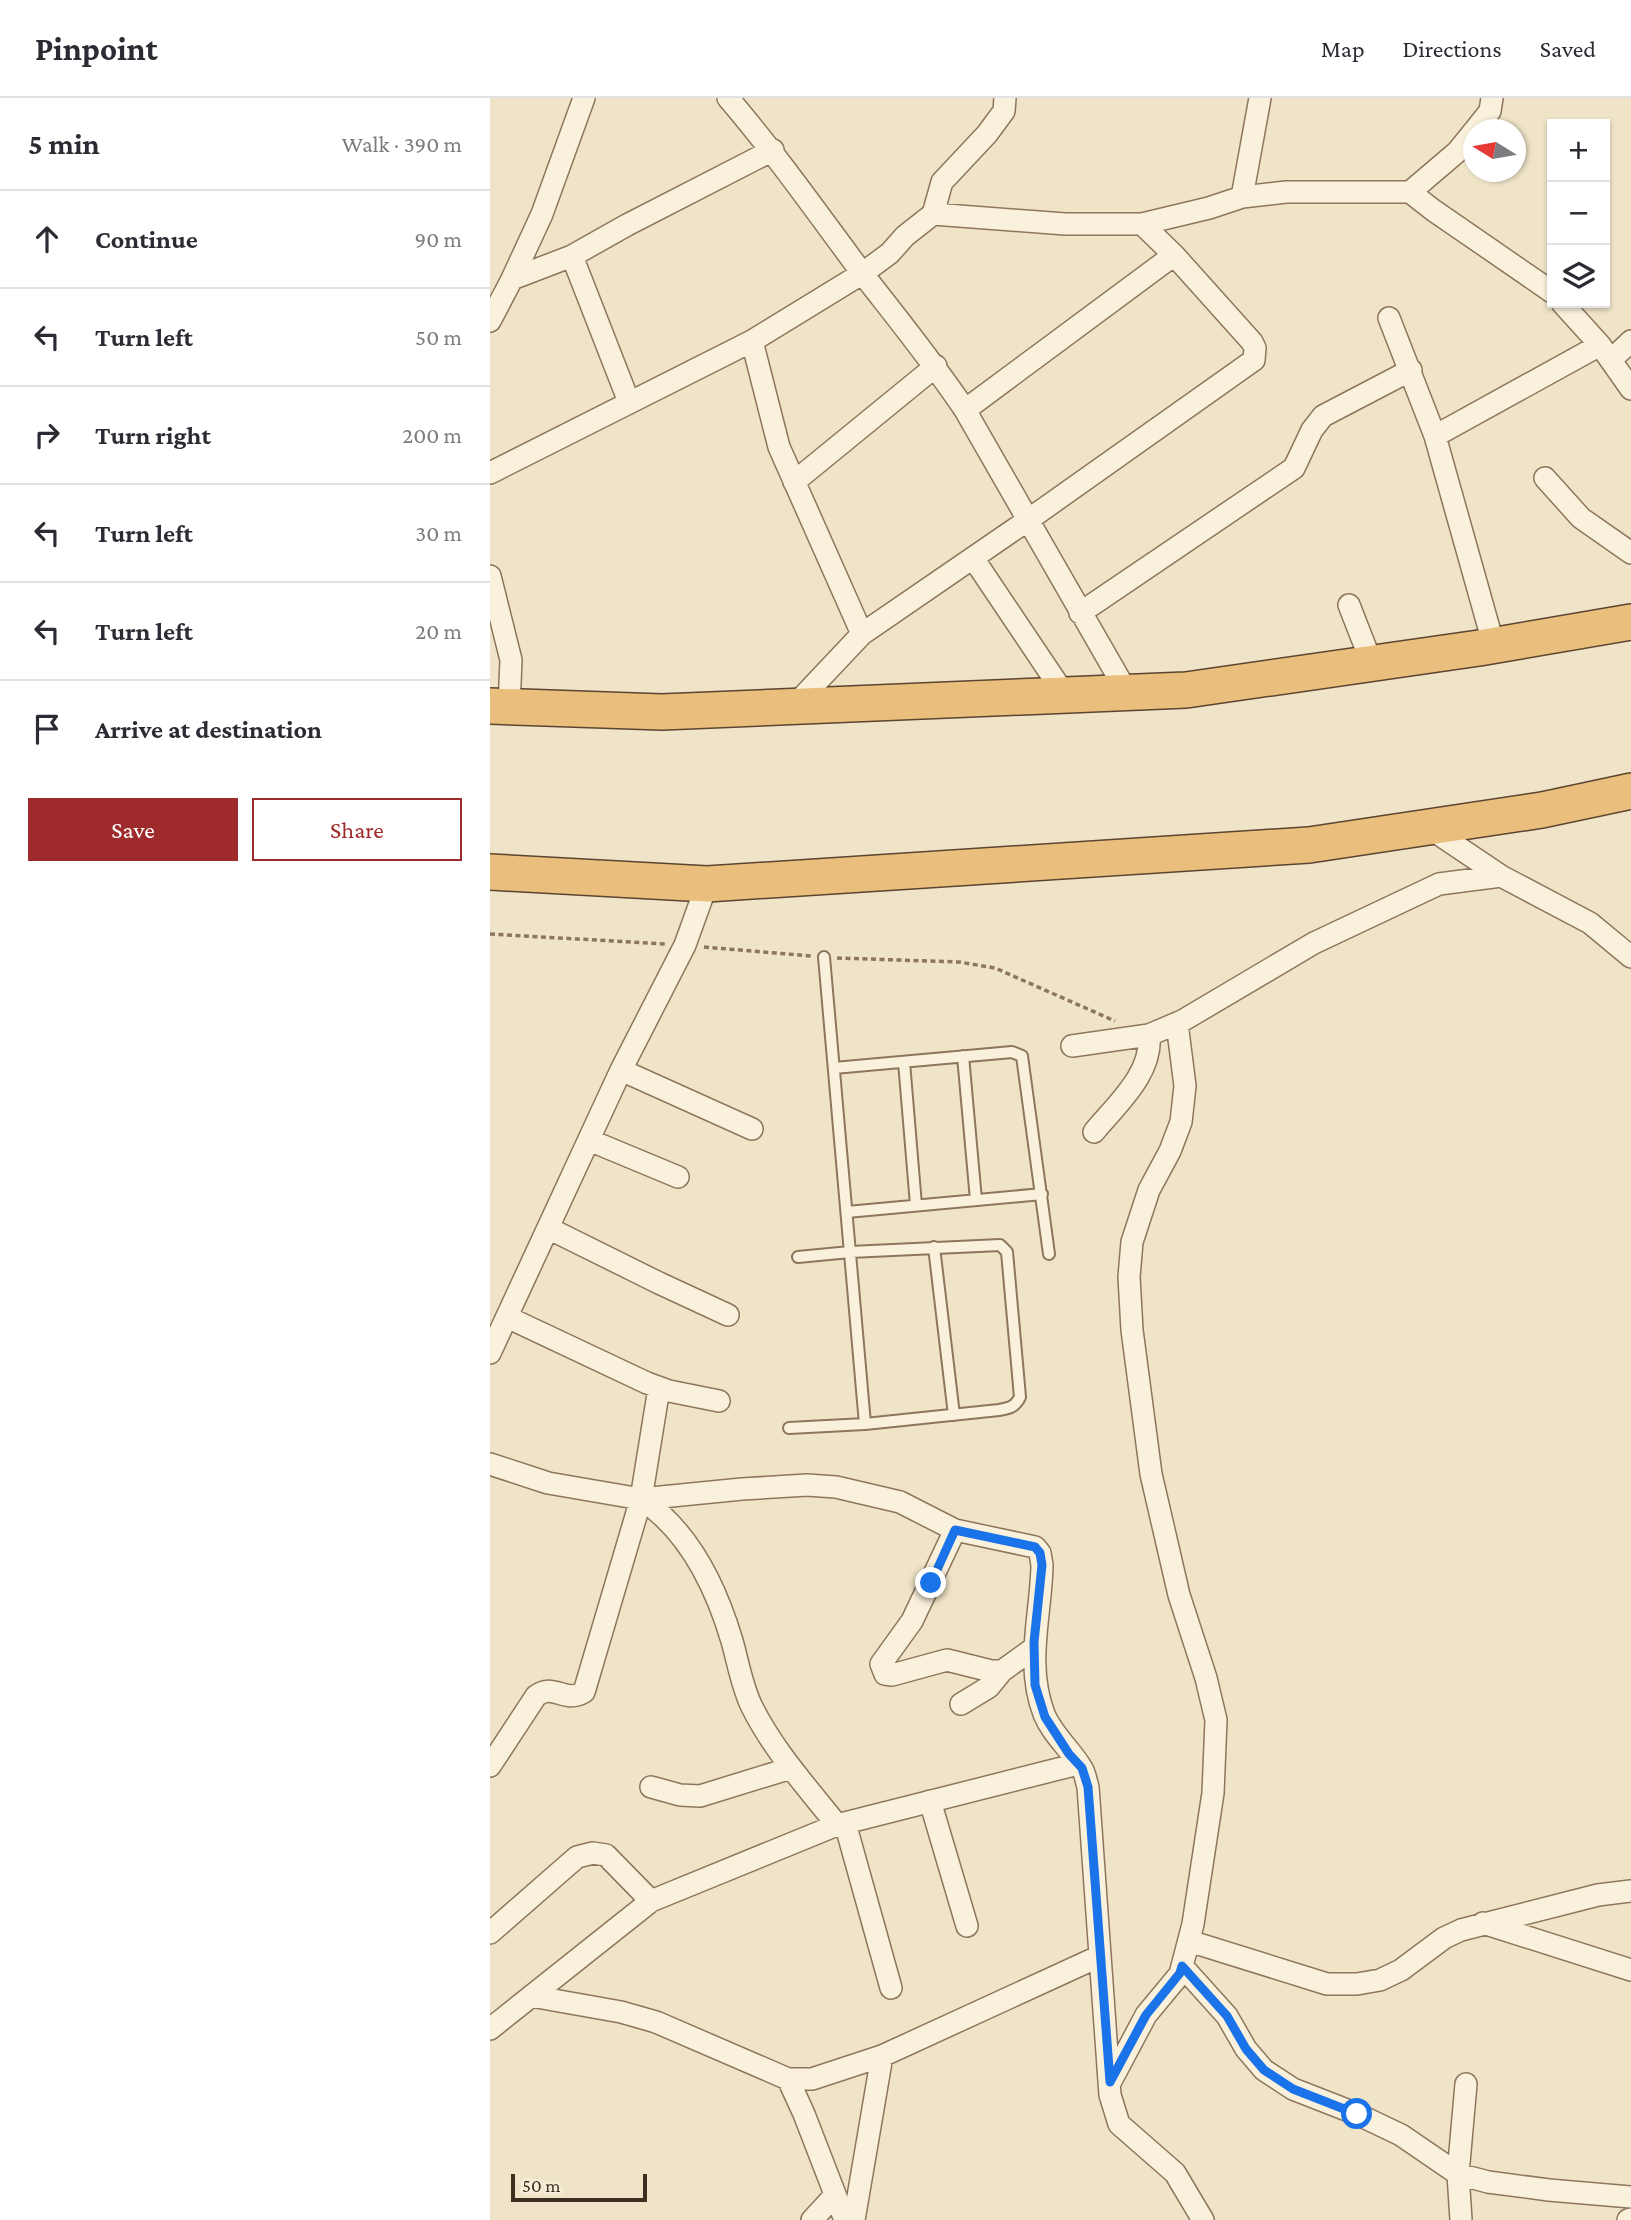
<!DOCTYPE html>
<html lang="en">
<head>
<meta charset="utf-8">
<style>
  body { margin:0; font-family:"Crimson Pro",serif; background:#f2f2f3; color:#2b2b33 }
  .controls { position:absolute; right:21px; top:21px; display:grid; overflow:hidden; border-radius:0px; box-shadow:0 2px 5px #0004 }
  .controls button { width:63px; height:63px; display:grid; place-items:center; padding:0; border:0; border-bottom:2px solid #e1e1e2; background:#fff; color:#2b2b33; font:35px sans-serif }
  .compass { position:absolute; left:973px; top:21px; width:63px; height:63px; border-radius:50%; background:#fff; box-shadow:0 2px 5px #0004; rotate:281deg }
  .scale { position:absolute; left:21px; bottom:18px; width:136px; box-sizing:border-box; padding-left:7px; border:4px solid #3d2e20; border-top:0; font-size:19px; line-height:24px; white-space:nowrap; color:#3d2e20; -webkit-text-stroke:5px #f7eed8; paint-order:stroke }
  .stop { position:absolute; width:21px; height:21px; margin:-16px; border:5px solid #1a73e8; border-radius:50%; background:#fff }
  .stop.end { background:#1a73e8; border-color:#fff; box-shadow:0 2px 7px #0008 }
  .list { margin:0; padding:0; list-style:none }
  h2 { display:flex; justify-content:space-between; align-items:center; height:91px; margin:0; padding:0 28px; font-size:30px }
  h2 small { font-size:23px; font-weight:400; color:#7c7c81 }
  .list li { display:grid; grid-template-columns:46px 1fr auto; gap:21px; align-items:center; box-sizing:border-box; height:98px; padding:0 28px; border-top:2px solid #e1e1e2 }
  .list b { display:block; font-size:26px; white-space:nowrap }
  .list em { font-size:23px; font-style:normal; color:#7c7c81 }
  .actions { display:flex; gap:14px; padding:21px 28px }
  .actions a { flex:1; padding:16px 0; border:2px solid #9e2a2b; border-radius:0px; text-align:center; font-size:24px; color:#9e2a2b }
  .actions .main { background:#9e2a2b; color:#fff }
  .icon { flex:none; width:38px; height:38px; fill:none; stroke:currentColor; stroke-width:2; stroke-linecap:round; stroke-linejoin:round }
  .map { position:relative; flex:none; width:1141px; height:2122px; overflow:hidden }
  header { display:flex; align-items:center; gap:42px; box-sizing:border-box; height:98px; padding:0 35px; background:#fff; border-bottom:2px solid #e1e1e2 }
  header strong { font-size:33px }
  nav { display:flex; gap:38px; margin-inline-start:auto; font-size:24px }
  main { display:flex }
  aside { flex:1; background:#fff }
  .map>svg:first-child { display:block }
</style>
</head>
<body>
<header>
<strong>Pinpoint</strong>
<nav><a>Map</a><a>Directions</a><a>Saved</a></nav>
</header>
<main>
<aside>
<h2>5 min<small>Walk · 390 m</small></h2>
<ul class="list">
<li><svg class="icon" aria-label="ahead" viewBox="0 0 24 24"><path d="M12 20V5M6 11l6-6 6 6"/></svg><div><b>Continue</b></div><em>90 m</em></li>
<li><svg class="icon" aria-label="left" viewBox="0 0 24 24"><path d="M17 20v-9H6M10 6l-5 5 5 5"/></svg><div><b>Turn left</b></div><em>50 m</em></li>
<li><svg class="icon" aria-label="right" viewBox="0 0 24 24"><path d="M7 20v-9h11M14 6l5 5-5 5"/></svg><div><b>Turn right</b></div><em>200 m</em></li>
<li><svg class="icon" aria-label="left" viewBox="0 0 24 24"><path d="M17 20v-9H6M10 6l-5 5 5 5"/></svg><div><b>Turn left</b></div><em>30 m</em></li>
<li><svg class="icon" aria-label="left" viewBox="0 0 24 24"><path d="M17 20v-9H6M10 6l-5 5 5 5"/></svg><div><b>Turn left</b></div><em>20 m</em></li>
<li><svg class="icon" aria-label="arrive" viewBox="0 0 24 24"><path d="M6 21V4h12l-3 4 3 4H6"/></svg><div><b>Arrive at destination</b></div></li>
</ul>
<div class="actions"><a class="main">Save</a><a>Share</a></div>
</aside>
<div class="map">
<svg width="1141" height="2122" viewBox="0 0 1141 2122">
  <rect width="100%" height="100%" fill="#f0e4c8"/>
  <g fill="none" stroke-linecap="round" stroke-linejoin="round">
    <g stroke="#8d765c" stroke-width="14">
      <path id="service" d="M334 859 375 1326
        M473 958 486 1102
        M414 964 426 1107
        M344 970 522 954 532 958 559 1156
        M357 1114 552 1096
        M444 1149 464 1317
        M299 1330 375 1326 509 1312C520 1310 525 1309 530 1299L517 1154 510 1147 360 1154 308 1159"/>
    </g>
    <g stroke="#8d765c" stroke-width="24">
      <path id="minor" d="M238 0C286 56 328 116 372 175 407 220 443 264 475 312L638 596
        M985 32 1000 13 1002 0
        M920 94 967 54 984 33
        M752 99 770 0
        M443 116 575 126H652L719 110 752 99 796 94H920L943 112 1062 194
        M82 158 139 304
        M22 181 52 116 94 0
        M1072 205 1110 247 1141 291
        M899 220 945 338 1004 548
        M0 223 22 181 82 158 137 127 283 52
        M262 243 289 349 372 536
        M1121 262 1141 243
        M475 312 684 157
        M945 338 1110 247
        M0 375 262 243 373 175 400 155 415 138 443 116 452 84 497 36 514 13 515 0
        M1055 380 1091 420 1141 455
        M304 384 446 268
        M483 460 575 597
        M0 478 21 562 19 609
        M859 507 882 566
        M590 515 804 370 822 332 833 318 921 272
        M304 608 372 536 538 422 764 262 765 250 762 244 684 157 652 126
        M938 729 1011 778 1100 825 1141 859
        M582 948 659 937 692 923 824 845 949 786 1011 778
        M131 972 262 1031
        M604 1034C627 1006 663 975 659 937
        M99 1042 188 1079
        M58 1130 169 1185 238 1217
        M17 1219 157 1285 179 1293 229 1303
        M0 1255 131 972 195 847 217 786
        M0 1366 58 1385 151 1401 252 1391 317 1387 346 1389 410 1404 465 1432 545 1449 550 1455 552 1467C551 1518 535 1566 554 1616 562 1636 580 1651 591 1669 595 1674 596 1683 598 1689L620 1997 629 2026 685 2075 713 2122
        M151 1401C198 1432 226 1489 242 1543 248 1564 252 1589 262 1609 284 1653 317 1689 347 1727
        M465 1432 422 1523 391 1566 395 1576 402 1577 457 1562 501 1573H512L544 1550
        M471 1606 499 1589 512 1573
        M0 1668 46 1598C64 1584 74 1606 94 1594L151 1401 169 1290
        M161 1689 190 1697 210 1698 301 1670
        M440 1703 477 1828
        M355 1725 401 1890
        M993 1825 1141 1872
        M0 1835 87 1759 103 1755 116 1757 161 1803
        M699 1843 837 1886H867L890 1882 911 1872 954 1840 971 1832 1108 1797 1141 1793
        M692 1868 737 1918 756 1951 774 1972 803 1991 867 2016 911 2037 968 2076 998 2084 1059 2092 1141 2099
        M41 1898 131 1914 166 1924 298 1981H322L392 1958 610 1858
        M0 1931 161 1803 347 1727 588 1666
        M298 1981 314 2016 355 2122
        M621 1983 656 1917 690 1876 703 1826 723 1695 726 1622 716 1580 689 1497 661 1376 642 1232 639 1179 642 1144 659 1092 680 1053 691 1024 695 988 687 925
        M322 2122 345 2097
        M364 2122 392 1958
        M971 2122 968 2076 976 1986
        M1138 2122 1141 2121"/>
    </g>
    <g stroke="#5b4430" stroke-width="38">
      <path id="trunk" d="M0 608 172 614 696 592 989 550 1141 524
        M0 774 217 786 819 747 1052 712 1141 693"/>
    </g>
    <path stroke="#8d765c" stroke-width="3.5" stroke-dasharray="5 3.5" stroke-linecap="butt" d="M0 836 175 846
      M214 849 321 858
      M347 860 469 864 505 870 625 923"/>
    <use href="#service" stroke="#faf1dc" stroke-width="10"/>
    <use href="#minor" stroke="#faf1dc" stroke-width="21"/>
    <use href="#trunk" stroke="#eabe7c" stroke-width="35"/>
  </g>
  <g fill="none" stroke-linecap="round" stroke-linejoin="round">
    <path stroke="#1a73e8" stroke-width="9" d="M441 1485 465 1432 545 1449 550 1455 552 1467 544 1544 545 1587 555 1619 579 1656 592 1670 598 1689 620 1984 656 1917 690 1875 692 1868 737 1918 756 1951 774 1972 803 1991 867 2016"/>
  </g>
</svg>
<div class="controls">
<button>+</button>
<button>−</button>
<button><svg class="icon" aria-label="layers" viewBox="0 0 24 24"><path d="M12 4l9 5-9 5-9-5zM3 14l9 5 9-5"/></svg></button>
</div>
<svg class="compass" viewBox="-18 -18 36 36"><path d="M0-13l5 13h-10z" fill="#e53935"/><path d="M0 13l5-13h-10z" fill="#7c7c81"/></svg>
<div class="scale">50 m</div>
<div class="stop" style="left:867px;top:2016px"></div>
<div class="stop end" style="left:441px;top:1485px"></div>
</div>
</main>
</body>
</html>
